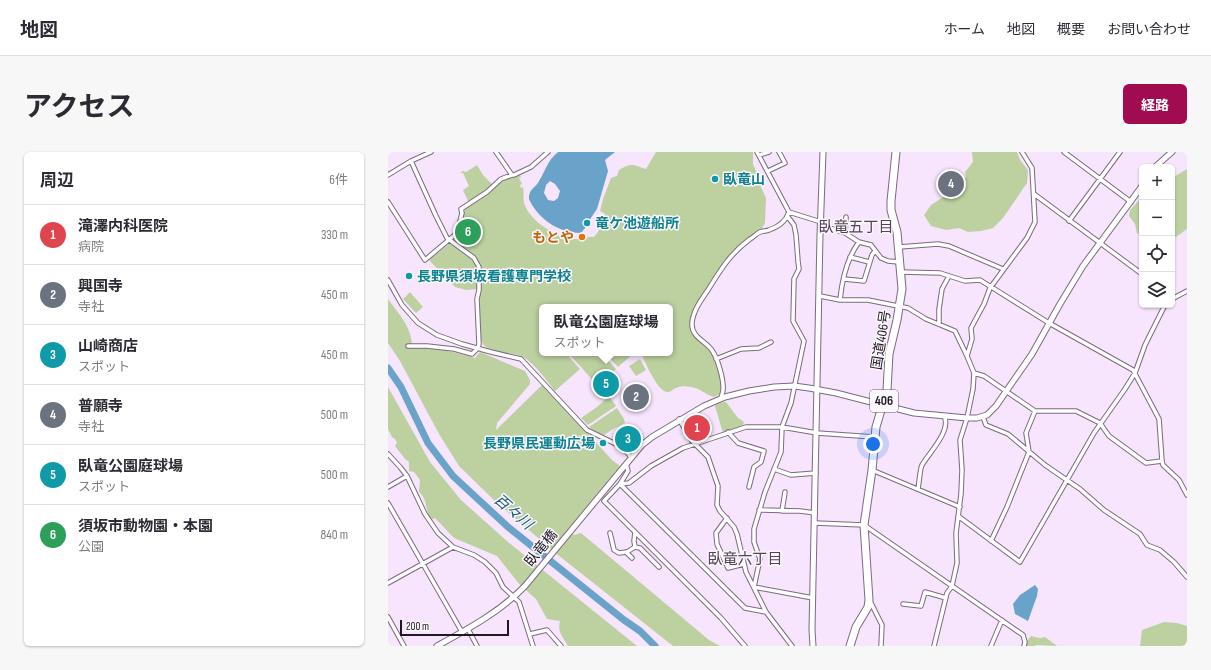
<!DOCTYPE html>
<html lang="ja">
<head>
<meta charset="utf-8">
<style>
  body { margin:0; font-family:"Sofia Sans Condensed","Noto Sans JP",sans-serif; background:#f7f7f7; color:#2b2b33 }
  .controls { position:absolute; right:12px; top:12px; display:grid; overflow:hidden; border-radius:6px; box-shadow:0 1px 3px #0004 }
  .controls button { width:36px; height:36px; display:grid; place-items:center; padding:0; border:0; border-bottom:1px solid #e1e1e2; background:#fff; color:#2b2b33; font:20px sans-serif }
  .scale { position:absolute; left:12px; bottom:10px; width:109px; box-sizing:border-box; padding-left:4px; border:2px solid #1f1821; border-top:0; font-size:11px; line-height:14px; white-space:nowrap; color:#1f1821; -webkit-text-stroke:3px #fbf7fc; paint-order:stroke }
  .you { position:absolute; left:485px; top:292px; width:14px; height:14px; margin:-10px; border:3px solid #fff; border-radius:50%; background:#1a73e8; box-shadow:0 0 0 6px #1a73e833 }
  .badge { display:grid; place-items:center; width:26px; height:26px; border-radius:50%; background:#a10b4f; color:#fff; font-size:13px; font-weight:700 }
  .pin { position:absolute; translate:-50% -50%; border:2px solid #fff; box-shadow:0 1px 4px #0006 }
  .popup { position:absolute; left:151px; top:152px; width:134px; height:52px; box-sizing:border-box; display:grid; place-content:center; border-radius:6px; background:#fff; filter:drop-shadow(0 1px 3px #0005); font-size:13px; white-space:nowrap; color:#7c7c81 }
  .popup b { font-size:15px; color:#2b2b33 }
  .popup::after { content:''; position:absolute; left:50%; top:100%; margin-left:-8px; border:8px solid transparent; border-top-color:#fff }
  .list { margin:0; padding:0; list-style:none }
  h2 { display:flex; justify-content:space-between; align-items:center; height:52px; margin:0; padding:0 16px; font-size:17px }
  h2 small { font-size:13px; font-weight:400; color:#7c7c81 }
  .list li { display:grid; grid-template-columns:26px 1fr auto; gap:12px; align-items:center; box-sizing:border-box; height:60px; padding:0 16px; border-top:1px solid #e1e1e2 }
  .list b { display:block; font-size:15px; white-space:nowrap }
  .list p { margin:0; font-size:13px; white-space:nowrap; color:#7c7c81 }
  .list em { font-size:13px; font-style:normal; color:#7c7c81 }
  .icon { flex:none; width:22px; height:22px; fill:none; stroke:currentColor; stroke-width:2; stroke-linecap:round; stroke-linejoin:round }
  .map { position:relative; flex:none; width:799px; height:494px; overflow:hidden; border-radius:6px }
  header { display:flex; align-items:center; gap:24px; box-sizing:border-box; height:56px; padding:0 20px; background:#fff; border-bottom:1px solid #e1e1e2 }
  header strong { font-size:19px }
  nav { display:flex; gap:22px; margin-inline-start:auto; font-size:14px }
  .intro { display:flex; align-items:center; justify-content:space-between; box-sizing:border-box; height:96px; padding:0 24px }
  h1 { margin:0; font-size:28px }
  .button { padding:10px 18px; border-radius:6px; background:#a10b4f; color:#fff; font-size:14px; font-weight:700 }
  main { display:flex; gap:24px; padding:0 24px }
  aside { flex:1; background:#fff; border-radius:6px; box-shadow:0 1px 3px #0004 }
  .map>svg:first-child { display:block }
</style>
</head>
<body>
<header>
<strong>地図</strong>
<nav><a>ホーム</a><a>地図</a><a>概要</a><a>お問い合わせ</a></nav>
</header>
<div class="intro"><h1>アクセス</h1><a class="button">経路</a></div>
<main>
<aside>
<h2>周辺<small>6件</small></h2>
<ul class="list">
<li><span class="badge" style="background:#e0444e">1</span><div><b>滝澤内科医院</b><p>病院</p></div><em>330 m</em></li>
<li><span class="badge" style="background:#6b7280">2</span><div><b>興国寺</b><p>寺社</p></div><em>450 m</em></li>
<li><span class="badge" style="background:#0f9aa8">3</span><div><b>山崎商店</b><p>スポット</p></div><em>450 m</em></li>
<li><span class="badge" style="background:#6b7280">4</span><div><b>普願寺</b><p>寺社</p></div><em>500 m</em></li>
<li><span class="badge" style="background:#0f9aa8">5</span><div><b>臥竜公園庭球場</b><p>スポット</p></div><em>500 m</em></li>
<li><span class="badge" style="background:#2e9e5b">6</span><div><b>須坂市動物園・本園</b><p>公園</p></div><em>840 m</em></li>
</ul>
</aside>
<div class="map">
<svg width="799" height="494" viewBox="0 0 799 494">
  <rect width="100%" height="100%" fill="#f7e4fd"/>
  <path fill="#bdd1a0" d="M268 0H365V12L370 24 371 31 378 46 377 71 372 80 352 94 336 111 309 155 304 172 305 180C329 200 329 209 335 238L332 242 326 245C318 243 312 236 303 235 298 234 292 234 288 236 285 237 283 240 280 240 270 241 257 210 253 201H282V155H154V201H185L181 205 192 217 167 239C159 229 145 209 133 204 124 201 100 200 95 192 88 181 92 133 93 119L91 112 63 88 70 81 74 57 114 28 132 23 133 25 131 26 134 32 132 33 133 36 135 35C136 40 135 46 136 51 142 70 169 86 188 87 195 88 200 84 206 85L212 77 217 62 212 59 215 47 223 26 229 24 231 18C244 10 245 13 258 17Z
    M584 0H629L632 8 640 18 639 31 615 66 605 76 593 79 580 80 571 76 558 78 543 74 536 63 543 53 563 40 578 25 577 20 585 10Z
    M89 13 95 23 104 32 98 39 81 51 75 38 81 34 75 21H72L75 19 78 20Z
    M799 17V77L788 85 784 86V26Z
    M754 45V85L749 81 747 72 741 64 742 58Z
    M62 91 87 108 90 116 89 137 78 138 67 135 41 108Z
    M22 140 35 155 28 161 15 147Z
    M0 147C11 162 25 177 24 196 45 195 66 200 87 206L92 200 137 219 142 228V232L109 271 108 278 155 232 224 308 232 314 180 377 186 383 193 381 321 488 332 494H285L170 403 108 350 71 314 51 282 12 209 0 191Z
    M187 201H213L228 217 210 234 183 204Z
    M217 201H246L230 215Z
    M252 207 258 218 248 224 241 214Z
    M0 235 42 310 73 348 120 390 249 494H180C175 485 169 480 172 469L159 467 148 447 132 433 109 404 66 386 47 366 43 368C37 360 40 347 31 340L32 328 26 320 21 319V310L17 307 7 294 9 291 7 287 4 285 0 277Z
    M221 244 228 254 200 273 193 266 209 255Z
    M336 250H338L350 266 355 269 356 271 354 275 335 281 327 254 329 252Z
    M229 256 236 267 237 271 225 277 216 283 208 280 201 275Z
    M776 470 789 471 799 474V494H752L754 478Z
    M643 484 652 486 657 485 669 494 648 493 647 494H639V489Z"/>
  <path fill="#69a3c9" fill-rule="evenodd" d="M170 0H227L217 8 220 19 209 57 198 73 197 76 193 81C171 81 150 67 141 47 141 36 147 37 151 29 158 18 159 9 170 0ZM162 29 167 32 172 39 170 46 166 49 160 48 156 41 158 33Z
    M647 433 650 437 649 444 640 469 627 462 625 452 632 443Z"/>
  <g fill="none" stroke-linecap="round" stroke-linejoin="round">
    <path stroke="#69a3c9" stroke-width="7" d="M0 216 13 235 40 291 65 324 120 375 236 468 252 479 267 494"/>
    <g stroke="#7b6a80" stroke-width="5.5">
      <path id="street" d="M108 0 124 23
        M369 0 401 60 433 70
        M676 0 743 50
        M371 3 381 0
        M380 19 397 11 391 0
        M0 23 23 9 43 0
        M646 42 754 122
        M0 50 37 108 69 81 74 61 73 57 99 40 113 27 124 23H126L143 15 160 0
        M681 69 732 0
        M433 73 457 81 471 90 483 93 493 106 500 109 511 110
        M457 81 458 65
        M511 95 550 92 561 94 615 117
        M462 105 481 110
        M513 120 552 121 577 129 592 128 661 171 745 218 771 267 774 309 775 313 791 328 799 343
        M456 127 476 129 484 103 487 99
        M0 128 14 153 30 171 49 183 74 192 103 200 133 207 199 278 234 295 243 305
        M432 144 452 148H480L520 156 538 167 567 179 579 204 586 221 585 237 579 266 572 288 574 318 573 342 568 381 569 411 564 434 559 441 546 494
        M784 147 799 139
        M452 148C454 128 459 106 471 90
        M551 172V157L554 137 561 124
        M20 194H39L66 197 84 202 90 196 91 192 89 147 91 138V115L86 106 59 86 48 64 23 9
        M579 204 584 187 583 176 596 152 602 136 639 86 647 70 644 16 634 0
        M328 207 353 197 371 196 383 190
        M586 221 596 224 647 259H688L712 271 721 284 758 311 774 309
        M333 247C333 244 335 241 335 238 336 228 330 208 325 200 319 189 303 186 304 171 305 159 313 148 320 138 333 117 342 102 362 87 366 85 369 81 372 80 375 79 379 79 381 78 390 75 398 69 401 60
        M595 265 598 273 620 282 657 313 692 337 716 358 752 382 759 393 772 398 786 410 799 425
        M291 267 304 289 320 305 330 334 329 353 332 359 346 375 349 382 358 420 378 460 404 494
        M340 280 350 291 376 299 373 310 366 315 361 335
        M0 302 12 315 19 324 37 362 50 381 65 395 86 403 97 410 108 421 115 435 131 450 145 494
        M238 312 240 319 232 332 216 349 333 466 357 494
        M386 317 403 323 428 321
        M484 318 572 355
        M232 332 241 331 263 314 295 296 358 275H394L429 281 486 285
        M232 332 357 456 378 460
        M0 335 19 324
        M530 337C531 332 532 316 534 313 541 301 564 278 556 264
        M0 351 74 480
        M371 358 412 359 427 361
        M394 359 397 340
        M570 364 632 410 706 281 737 237 747 221 757 193 777 153
        M339 366 328 381 329 392 340 416 356 412
        M427 371 476 373 635 483 637 490 636 494
        M222 381 226 398 231 401 239 400 247 395 246 389 247 380
        M603 389 619 355 641 300 638 281 647 259
        M247 395 252 396 271 415
        M238 400 244 406
        M0 431 65 395
        M366 435 372 407 366 390V377L377 340 393 300 394 275 403 251 416 189 405 169 406 127 411 117 410 109 408 83 406 73 400 65
        M366 435 425 446
        M482 449 494 473 493 494
        M515 452 533 454 537 440 558 446
        M0 465 16 494
        M80 477 89 494
        M142 482 159 478 173 494
        M603 494 614 468"/>
    </g>
    <g stroke="#7b6a80" stroke-width="7">
      <path id="secondary" d="M767 15 784 0
        M49 494C80 477 112 460 137 434L254 293 264 285 316 254 337 245 361 239 386 235 406 234 421 236 448 241 526 261 579 266H589L599 263 608 254 644 202 672 152 695 114 754 34
        M425 494 424 478 432 83 435 0"/>
    </g>
    <g stroke="#7b6a80" stroke-width="9">
      <path id="highway" d="M462 494 468 475 480 455 481 448 476 373 484 318 488 275 499 238 501 202 509 168 514 137 509 80 503 58V49L508 0"/>
    </g>
    <use href="#street" stroke="#fff" stroke-width="3.5"/>
    <use href="#secondary" stroke="#fff" stroke-width="5"/>
    <use href="#highway" stroke="#fff" stroke-width="7"/>
  </g>
  <g fill="#0f9aa8" stroke="#fbf7fc" stroke-width="1.5">
    <circle cx="327" cy="27" r="4"/>
    <circle cx="199" cy="71" r="4"/>
    <circle cx="21" cy="124" r="4"/>
    <circle cx="215" cy="291" r="4"/>
  </g>
  <circle fill="#e8710a" stroke="#fbf7fc" stroke-width="1.5" cx="194" cy="85" r="4"/>
  <g text-anchor="middle" dominant-baseline="central" stroke-width="3" stroke-linejoin="round" paint-order="stroke">
    <rect fill="#fbf7fc" stroke="#615b63" stroke-width="1" x="482" y="238" width="28" height="22" rx="3"/>
    <g font-size="13" font-weight="bold" fill="#1f1821">
      <text x="496" y="249">406</text>
    </g>
    <g font-size="14" font-weight="bold" fill="#0d838f" stroke="#fbf7fc" text-anchor="start">
      <text x="335" y="27">臥竜山</text>
      <text x="207" y="71">竜ケ池遊船所</text>
      <text x="29" y="124">長野県須坂看護専門学校</text>
      <text x="207" y="291" text-anchor="end">長野県民運動広場</text>
    </g>
    <g font-size="14" font-weight="bold" fill="#c56008" stroke="#fbf7fc" text-anchor="end">
      <text x="186" y="85">もとや</text>
    </g>
    <g font-size="14" fill="#1f1821" stroke="#fbf7fc">
      <text transform="translate(493 188) rotate(-81)">国道406号</text>
      <text transform="translate(153 396) rotate(-51)">臥竜橋</text>
    </g>
    <g font-size="15" fill="#524357" stroke="#fbf7fc">
      <text x="468" y="75">臥竜五丁目</text>
      <text x="357" y="407">臥竜六丁目</text>
    </g>
    <g font-size="15" font-style="italic" fill="#185c82" stroke="#fbf7fc">
      <text transform="translate(125 360) rotate(41)">百々川</text>
    </g>
  </g>
</svg>
<div class="controls">
<button>+</button>
<button>−</button>
<button><svg class="icon" aria-label="locate" viewBox="0 0 24 24"><circle cx="12" cy="12" r="6"/><path d="M12 2v4M12 18v4M2 12h4M18 12h4"/></svg></button>
<button><svg class="icon" aria-label="layers" viewBox="0 0 24 24"><path d="M12 4l9 5-9 5-9-5zM3 14l9 5 9-5"/></svg></button>
</div>
<div class="scale">200 m</div>
<div class="you"></div>
<div class="pin badge" style="left:309px;top:276px;background:#e0444e">1</div>
<div class="pin badge" style="left:248px;top:245px;background:#6b7280">2</div>
<div class="pin badge" style="left:240px;top:287px;background:#0f9aa8">3</div>
<div class="pin badge" style="left:563px;top:32px;background:#6b7280">4</div>
<div class="pin badge" style="left:218px;top:232px;background:#0f9aa8">5</div>
<div class="popup"><b>臥竜公園庭球場</b>スポット</div>
<div class="pin badge" style="left:80px;top:80px;background:#2e9e5b">6</div>
</div>
</main>
</body>
</html>
